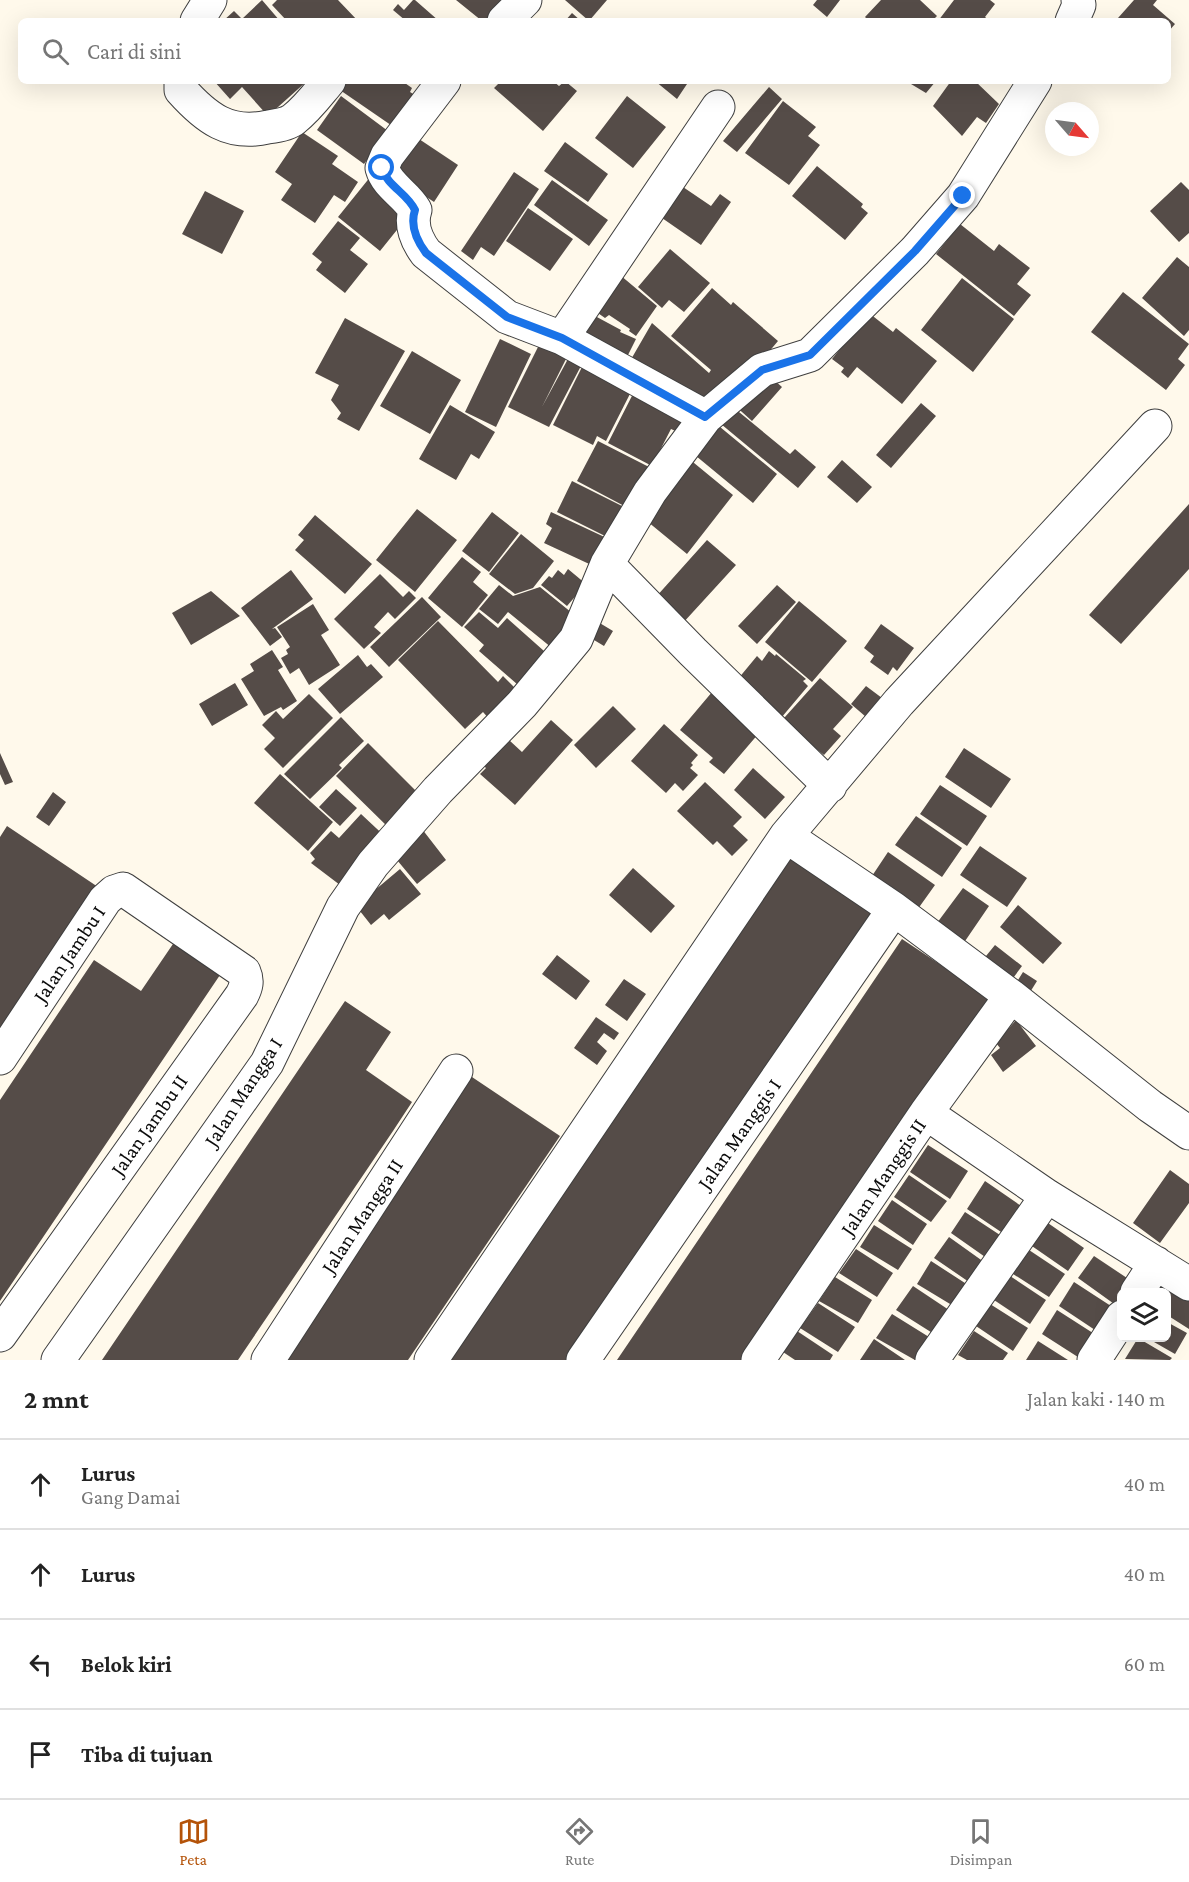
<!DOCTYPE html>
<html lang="id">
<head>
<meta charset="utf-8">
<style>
  body { margin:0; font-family:"Crimson Pro",serif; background:#f2f2f2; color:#222 }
  .controls { position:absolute; right:18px; bottom:18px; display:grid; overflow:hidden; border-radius:9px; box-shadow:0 6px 24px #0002 }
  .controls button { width:54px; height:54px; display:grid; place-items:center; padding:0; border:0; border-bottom:2px solid #e0e0e0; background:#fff; color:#222; font:30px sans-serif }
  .compass { position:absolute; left:1045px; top:102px; width:54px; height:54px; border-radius:50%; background:#fff; box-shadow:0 6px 24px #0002; rotate:118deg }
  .stop { position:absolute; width:18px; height:18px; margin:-14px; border:4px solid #1a73e8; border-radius:50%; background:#fff }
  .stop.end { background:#1a73e8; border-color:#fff; box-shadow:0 2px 6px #0008 }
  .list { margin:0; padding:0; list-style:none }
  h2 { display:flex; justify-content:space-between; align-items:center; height:78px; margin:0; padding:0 24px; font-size:26px }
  h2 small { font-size:20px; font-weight:400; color:#767676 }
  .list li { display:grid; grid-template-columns:39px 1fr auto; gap:18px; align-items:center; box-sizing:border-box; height:90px; padding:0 24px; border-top:2px solid #e0e0e0 }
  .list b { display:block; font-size:22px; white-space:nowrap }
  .list p { margin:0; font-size:20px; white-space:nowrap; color:#767676 }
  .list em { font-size:20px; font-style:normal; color:#767676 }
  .icon { flex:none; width:33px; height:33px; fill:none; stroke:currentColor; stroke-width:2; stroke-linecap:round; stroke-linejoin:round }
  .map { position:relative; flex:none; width:1189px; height:1360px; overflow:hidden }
  .search { position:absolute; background:#fff; box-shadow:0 6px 24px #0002; left:18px; right:18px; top:18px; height:66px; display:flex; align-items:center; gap:15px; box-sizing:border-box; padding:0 21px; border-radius:9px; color:#767676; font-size:22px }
  .sheet { height:438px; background:#fff }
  nav { display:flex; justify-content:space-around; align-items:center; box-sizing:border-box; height:84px; border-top:2px solid #e0e0e0; background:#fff; font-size:16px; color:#767676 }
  nav a { display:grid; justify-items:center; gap:3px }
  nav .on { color:#b45309 }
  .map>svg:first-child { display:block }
</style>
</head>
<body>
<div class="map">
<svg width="1189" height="1360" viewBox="0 0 1189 1360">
  <rect width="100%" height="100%" fill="#fff9eb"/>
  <path fill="#554c48" d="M262 0 280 21H223L234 11 242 19Z
    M277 0H338L358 21H287L272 5Z
    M413 0H415L439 21H406L393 10 398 4 404 10Z
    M456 0H516L490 21H482Z
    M565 0H607L589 21Z
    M817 0H840L827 17 813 5Z
    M881 0H920L937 16 932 21H869L865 17Z
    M954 0H990L995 4 985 17 990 21H938Z
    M1134 0H1157L1153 5 1175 24 1168 32V21H1121L1118 18Z
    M572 13 581 21H565Z
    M214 81H307L268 116 242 87 230 99Z
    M341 81H402L412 88 410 92 423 100 401 132 337 88Z
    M501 81H553L559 86 565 81 577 91 543 131 494 88Z
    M655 81H689L677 99Z
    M906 81H936L926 93Z
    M951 81H975L999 104 986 123 977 117 962 136 933 106Z
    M769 87 782 99 737 152 723 141Z
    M341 96 388 131 364 164 317 130Z
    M627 96 666 127 633 168 595 138Z
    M783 101 816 127 808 136 820 145 789 185 745 153Z
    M302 132 338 156 332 164 358 182 345 202 334 195 315 223 281 200 292 184 275 172Z
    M413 135 458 165 434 202 389 172Z
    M565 142 608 174 588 202 544 171Z
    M817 166 863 204 861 207 868 213 845 240 792 196Z
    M514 172 539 189 494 256 481 247 473 260 461 251Z
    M371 176 413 210 380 251 338 217Z
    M552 180 608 220 589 246 534 205Z
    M1181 182 1189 190V233L1179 242 1150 211Z
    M683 187 711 206 720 194 731 202 701 245 662 218Z
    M205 191 244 211 222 254 182 234Z
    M528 208 573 239 550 271 506 241Z
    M338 221 360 238 350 250 368 264 345 293 316 270 322 262 312 254Z
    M960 224 994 251 999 244 1030 268 1017 284 1031 295 1014 316 936 254Z
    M670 249 710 283 684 312 669 300 662 308 638 287Z
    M1177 257 1189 267V330L1184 336 1142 298Z
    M620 275 657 306 636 336 629 331 630 329 609 315 605 318 595 311Z
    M962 278 1014 319 973 372 921 330Z
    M712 288 731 305 733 302 778 341 741 385 707 410 626 368 652 323 709 373 711 370 671 336Z
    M1123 292 1189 344 1178 359 1185 365 1166 390 1091 332Z
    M869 313 893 332 896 328 937 361 902 404 857 367 848 378 841 372 844 368 832 359Z
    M595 316 621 330 620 332 636 339 623 365 584 337Z
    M345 318 405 351 359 431 337 419 341 413 331 400 339 385 315 373Z
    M543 337 570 351 542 407 569 357 582 364 549 427 508 407Z
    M500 339 531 354 496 427 465 412Z
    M412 351 461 380 430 434 380 406Z
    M587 357 633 388 606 441 597 436 593 445 553 425Z
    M765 372 782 387 752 421 732 403Z
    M636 388 691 416 682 434 671 429 652 466 608 443Z
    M728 403 790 454 795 449 816 467 798 488 715 419Z
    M921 403 936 416 891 468 876 455Z
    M450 405 495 432 479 459 471 454 456 480 419 459Z
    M714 422 777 474 753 503 690 451Z
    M598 441 649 467 628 508 577 481Z
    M688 458 733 495 687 554 642 517Z
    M842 460 872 487 857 503 827 477Z
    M572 481 622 506 607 537 557 512Z
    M1189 504V569L1121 644 1089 615Z
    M417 509 457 540 415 592 376 560Z
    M492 512 519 533 489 572 462 551Z
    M551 512 613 541 600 569 544 543 552 528 546 524Z
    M315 515 372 564 345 594 295 550 304 540 298 535Z
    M521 534 554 561 533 588 515 594 489 574Z
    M707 540 736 565 682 624 655 598Z
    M462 557 481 572 473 582 488 595 462 627 428 598Z
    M568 569 586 584 567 606 541 585 549 576 552 578 558 570 564 575Z
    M291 570 313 599 272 629 275 628 282 637 270 646 241 608Z
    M380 574 403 597 409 591 416 598 395 619 388 612 374 627 381 633 364 649 334 619Z
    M499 585 513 596 540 587 577 617 552 648 508 612 498 624 479 609Z
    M777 585 796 602 757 644 738 626Z
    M211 591 240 616 191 645 172 613Z
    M422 597 441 617 389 667 370 647Z
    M799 601 847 641 812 682 765 642Z
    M313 604 329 630 321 635 340 665 309 685 299 668 290 674 281 658 288 654 286 650 290 647 277 627Z
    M479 612 498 628 507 618 553 659 525 691 479 651 484 645 464 627Z
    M593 619 613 631 604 646 584 634Z
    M438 621 498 682 503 676 519 692 490 720 483 712 465 729 398 660Z
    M881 624 914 648 897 671 893 667 888 675 870 662 874 656 864 648Z
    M272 650 283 667 278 670 297 701 283 710 281 707 264 716 241 679 254 671 250 664Z
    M769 651 775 656 776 654 806 679 803 681 808 686 776 724 733 685 757 656 762 661Z
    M358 655 367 667 371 664 383 677 340 714 318 689Z
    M820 678 853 707 833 729 841 736 824 755 815 748 808 756 776 727Z
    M235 683 248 705 212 726 199 704Z
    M718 685 765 726 724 774 709 762 713 758 680 730Z
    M866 686 882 698 866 717 851 704Z
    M309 694 333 718 283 768 264 749 275 738 262 725 276 711 283 719Z
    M613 706 636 729 596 768 574 745Z
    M341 717 364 741 339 765 342 768 310 799 284 774Z
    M551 720 573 740 515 805 480 774 486 768 481 763 498 745 502 748 509 740 522 752Z
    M664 724 698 755 691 763 693 765 690 768 698 775 683 791 675 783 666 793 631 761Z
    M368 743 423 798 391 830 336 776Z
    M964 748 1011 779 991 808 945 777Z
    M0 753 13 782 5 785 0 774Z
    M753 768 785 797 765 819 734 790Z
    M280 774 333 822 308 851 254 803Z
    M705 782 742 817 733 826 748 840 732 856 717 841 713 845 677 811Z
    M940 785 987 816 967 846 920 814Z
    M336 789 357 808 340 826 319 807Z
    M53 792 66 802 49 826 36 817Z
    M361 814 391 842 340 885 311 863 315 859 310 853 331 831 339 838Z
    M916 816 962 848 942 877 895 845Z
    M7 826 101 889 0 1038V837Z
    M422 829 446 860 417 884 392 854Z
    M787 846 880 910 577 1360H441Z
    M980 846 1027 878 1007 907 960 875Z
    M888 852 935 885 915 913 868 882Z
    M633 868 675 906 651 933 609 895Z
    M400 869 421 894 389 920 384 914 371 925 356 906Z
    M963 888 989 906 961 947 934 927Z
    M1018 905 1062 943 1043 964 1000 927Z
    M902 939 995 1001 753 1360H617Z
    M175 941 222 972 0 1301V1100L94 960 141 991Z
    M995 945 1022 966 1005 989 977 967Z
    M557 955 590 981 576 1000 542 974Z
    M1023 972 1037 981 1027 997 1013 988Z
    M624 979 646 994 627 1021 605 1005Z
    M345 1001 391 1032 366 1070 412 1102 393 1131 238 1360H102Z
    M596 1017 619 1033 614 1040 604 1033 597 1042 607 1051 597 1065 574 1048Z
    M1016 1020 1036 1046 1003 1072 991 1055 1000 1048 996 1043Z
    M466 1073 560 1136 458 1286 408 1360H272Z
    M928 1145 968 1171 950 1199 910 1172Z
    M1170 1170 1189 1184V1203L1160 1243 1133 1223Z
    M909 1175 947 1201 931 1222 894 1197Z
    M985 1181 1024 1208 1007 1236 967 1209Z
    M892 1200 927 1224 913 1245 878 1221Z
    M965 1212 1003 1237 988 1259 951 1233Z
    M1045 1221 1084 1248 1068 1271 1029 1244Z
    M874 1225 912 1249 898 1270 860 1247Z
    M949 1237 984 1262 969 1282 934 1258Z
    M1026 1248 1065 1274 1049 1297 1010 1272Z
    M856 1249 893 1273 877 1297 839 1273Z
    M1094 1256 1133 1282 1122 1292V1299L1117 1306 1078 1278Z
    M931 1261 968 1285 955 1307 917 1284Z
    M1007 1274 1046 1300 1030 1324 991 1298Z
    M835 1277 872 1300 858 1323 819 1301Z
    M1074 1282 1114 1308 1098 1332 1059 1306Z
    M913 1286 949 1310 934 1334 896 1310Z
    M1171 1289 1189 1300V1329L1167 1315V1296Z
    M818 1303 855 1327 838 1352 800 1328Z
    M990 1304 1028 1328 1013 1351 976 1326Z
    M1057 1310 1096 1335 1081 1359 1042 1334Z
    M892 1314 929 1337 915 1360 876 1338Z
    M1167 1322 1187 1333 1175 1354 1147 1338H1167Z
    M797 1331 833 1355 830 1360H795L783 1352Z
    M974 1331 1008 1353 1003 1360H967L958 1355Z
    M1138 1338 1172 1358 1170 1360 1125 1359Z
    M874 1339 905 1360H860Z
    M1038 1341 1068 1360H1026Z"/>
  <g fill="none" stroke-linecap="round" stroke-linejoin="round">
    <g stroke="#3f3f3f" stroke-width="35">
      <path id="minor" d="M197 21 210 0
        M504 21 525 0
        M1072 21 1079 5 1078 0
        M181 81V90C206 118 229 136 268 127 276 126 288 124 294 119 308 108 318 94 329 81
        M444 81 387 156 382 168C387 186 406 194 415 210 410 225 417 241 426 253L507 317 562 338 706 417
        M562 338 718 107
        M607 564 693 652 830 786
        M786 836 894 909 1011 996 1150 1106 1189 1133
        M0 1058 105 900 114 892 123 889 244 972C248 981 246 987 242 995L0 1335
        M926 1113 1047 1196 1189 1284
        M1137 1292 1156 1263
        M58 1360 267 1063 343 907 373 864 438 790 522 704 576 639 607 564 650 492 706 417 762 370 810 355 915 251 963 196 1035 81
        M268 1360 456 1071
        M431 1360 786 836 899 702 1155 426
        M583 1360 894 909
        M758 1360 926 1113 1011 996
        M932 1360 1047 1196
        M1094 1360 1122 1317"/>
    </g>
    <use href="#minor" stroke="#fff" stroke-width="33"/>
  </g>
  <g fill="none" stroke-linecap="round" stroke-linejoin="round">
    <path stroke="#1a73e8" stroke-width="8" d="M382 168C387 186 407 193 415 210 410 225 417 241 426 253L507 317 562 338 705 417 762 370 810 355 915 251 963 196"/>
  </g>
  <g text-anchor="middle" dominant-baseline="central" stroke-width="6" stroke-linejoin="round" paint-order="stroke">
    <g font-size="21" fill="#0c0c0c" stroke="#fff">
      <text transform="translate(69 954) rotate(-56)">Jalan Jambu I</text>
      <text transform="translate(243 1092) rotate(-57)">Jalan Mangga I</text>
      <text transform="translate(149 1125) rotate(-55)">Jalan Jambu II</text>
      <text transform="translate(739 1134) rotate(-55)">Jalan Manggis I</text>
      <text transform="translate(883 1177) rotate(-56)">Jalan Manggis II</text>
      <text transform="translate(362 1216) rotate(-57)">Jalan Mangga II</text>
    </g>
  </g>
</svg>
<div class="controls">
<button><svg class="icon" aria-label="layers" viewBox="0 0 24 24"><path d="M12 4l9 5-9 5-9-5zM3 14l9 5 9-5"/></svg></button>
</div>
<svg class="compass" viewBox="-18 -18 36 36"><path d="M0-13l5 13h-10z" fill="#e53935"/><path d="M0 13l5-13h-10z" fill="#767676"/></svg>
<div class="stop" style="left:382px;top:168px"></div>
<div class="stop end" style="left:963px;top:196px"></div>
<div class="search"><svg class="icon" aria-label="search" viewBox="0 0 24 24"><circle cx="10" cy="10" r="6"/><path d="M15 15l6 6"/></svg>Cari di sini</div>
</div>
<section class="sheet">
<h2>2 mnt<small>Jalan kaki · 140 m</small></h2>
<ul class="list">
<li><svg class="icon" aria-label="ahead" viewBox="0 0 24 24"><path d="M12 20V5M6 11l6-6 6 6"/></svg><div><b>Lurus</b><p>Gang Damai</p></div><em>40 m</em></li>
<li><svg class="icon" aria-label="ahead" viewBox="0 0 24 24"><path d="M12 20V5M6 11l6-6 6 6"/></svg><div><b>Lurus</b></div><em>40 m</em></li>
<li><svg class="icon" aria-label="left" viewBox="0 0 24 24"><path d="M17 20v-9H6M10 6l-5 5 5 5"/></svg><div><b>Belok kiri</b></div><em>60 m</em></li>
<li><svg class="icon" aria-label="arrive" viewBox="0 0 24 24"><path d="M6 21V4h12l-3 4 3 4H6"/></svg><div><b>Tiba di tujuan</b></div></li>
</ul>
</section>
<nav>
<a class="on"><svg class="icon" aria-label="map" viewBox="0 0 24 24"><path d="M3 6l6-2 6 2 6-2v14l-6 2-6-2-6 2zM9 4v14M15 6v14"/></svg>Peta</a>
<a><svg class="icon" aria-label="directions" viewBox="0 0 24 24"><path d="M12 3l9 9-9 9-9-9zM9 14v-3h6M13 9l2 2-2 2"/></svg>Rute</a>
<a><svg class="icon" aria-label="saved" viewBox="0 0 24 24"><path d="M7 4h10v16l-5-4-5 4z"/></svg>Disimpan</a>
</nav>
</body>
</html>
